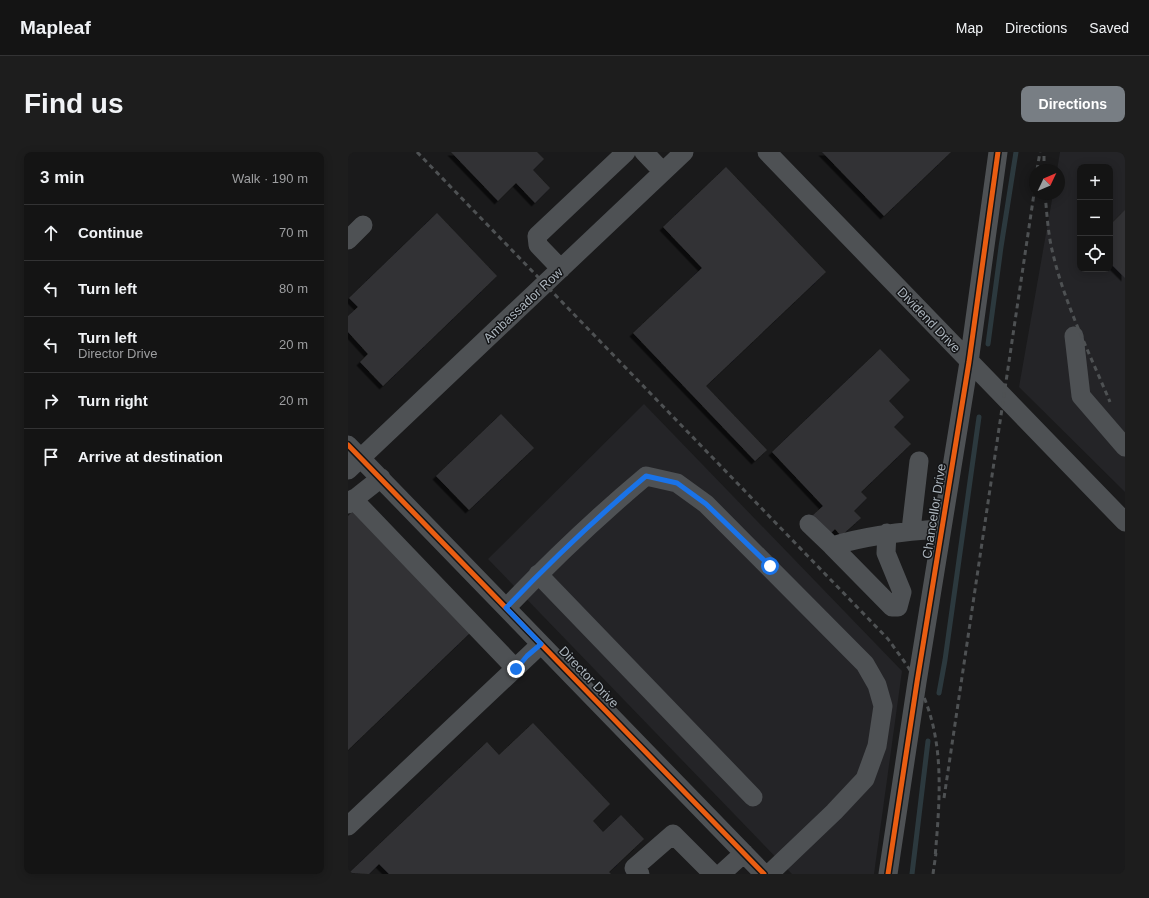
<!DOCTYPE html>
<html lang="en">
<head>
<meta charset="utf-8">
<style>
  body { margin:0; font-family:Arial,sans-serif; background:#1d1d1d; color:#f1f3f6 }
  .controls { position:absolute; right:12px; top:12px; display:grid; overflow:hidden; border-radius:8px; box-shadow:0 2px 10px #0003 }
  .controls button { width:36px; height:36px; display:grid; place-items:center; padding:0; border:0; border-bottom:1px solid #333334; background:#141414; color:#f1f3f6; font:20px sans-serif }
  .compass { position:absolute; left:681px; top:12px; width:36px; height:36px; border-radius:50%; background:#141414; box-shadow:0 2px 10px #0003; rotate:46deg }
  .stop { position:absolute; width:12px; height:12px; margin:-9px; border:3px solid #1a73e8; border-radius:50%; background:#fff }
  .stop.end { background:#1a73e8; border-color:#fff; box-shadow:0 1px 4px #0008 }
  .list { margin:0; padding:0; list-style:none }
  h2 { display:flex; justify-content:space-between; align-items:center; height:52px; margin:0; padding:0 16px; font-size:17px }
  h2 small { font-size:13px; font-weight:400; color:#9d9ea0 }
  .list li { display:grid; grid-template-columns:26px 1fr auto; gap:12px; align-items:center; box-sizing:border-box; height:56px; padding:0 16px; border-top:1px solid #333334 }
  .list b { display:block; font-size:15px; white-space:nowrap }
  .list p { margin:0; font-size:13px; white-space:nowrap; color:#9d9ea0 }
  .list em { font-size:13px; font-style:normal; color:#9d9ea0 }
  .icon { flex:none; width:22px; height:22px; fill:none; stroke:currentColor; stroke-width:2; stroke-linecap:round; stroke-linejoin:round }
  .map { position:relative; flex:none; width:777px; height:722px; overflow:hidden; border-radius:8px }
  header { display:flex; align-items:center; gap:24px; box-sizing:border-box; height:56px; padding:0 20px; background:#141414; border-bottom:1px solid #333334 }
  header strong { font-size:19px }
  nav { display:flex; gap:22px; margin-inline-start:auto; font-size:14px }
  .intro { display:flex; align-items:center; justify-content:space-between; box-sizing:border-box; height:96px; padding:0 24px }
  h1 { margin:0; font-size:28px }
  .button { padding:10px 18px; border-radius:8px; background:#787e84; color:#fff; font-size:14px; font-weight:700 }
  main { display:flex; gap:24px; padding:0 24px }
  aside { flex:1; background:#141414; border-radius:8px; box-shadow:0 2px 10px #0003 }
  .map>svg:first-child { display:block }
</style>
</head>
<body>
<header>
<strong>Mapleaf</strong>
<nav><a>Map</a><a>Directions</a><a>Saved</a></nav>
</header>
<div class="intro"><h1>Find us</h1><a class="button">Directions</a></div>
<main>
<aside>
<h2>3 min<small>Walk · 190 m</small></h2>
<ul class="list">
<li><svg class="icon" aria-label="ahead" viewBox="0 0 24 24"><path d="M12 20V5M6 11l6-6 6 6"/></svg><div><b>Continue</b></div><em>70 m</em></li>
<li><svg class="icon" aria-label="left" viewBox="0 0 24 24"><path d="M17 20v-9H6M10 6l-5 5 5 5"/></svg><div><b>Turn left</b></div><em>80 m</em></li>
<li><svg class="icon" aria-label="left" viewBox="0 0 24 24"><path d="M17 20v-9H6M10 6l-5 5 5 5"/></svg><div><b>Turn left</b><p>Director Drive</p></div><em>20 m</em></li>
<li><svg class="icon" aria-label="right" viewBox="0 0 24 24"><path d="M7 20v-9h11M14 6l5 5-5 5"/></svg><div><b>Turn right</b></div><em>20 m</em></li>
<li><svg class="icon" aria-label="arrive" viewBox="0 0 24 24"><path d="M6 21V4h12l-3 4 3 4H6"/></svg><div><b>Arrive at destination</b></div></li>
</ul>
</aside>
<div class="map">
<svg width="777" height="722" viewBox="0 0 777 722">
  <defs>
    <filter id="shadow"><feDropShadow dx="-3.5" dy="3.5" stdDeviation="0" flood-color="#0009"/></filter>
  </defs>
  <rect width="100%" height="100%" fill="#1a1a1b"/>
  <path fill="#242427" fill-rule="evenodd" d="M712 0H777V340L671 235 705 42H711V18H709ZM732 15H762V117H732Z
    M296 252 554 519 526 722H444L140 407Z"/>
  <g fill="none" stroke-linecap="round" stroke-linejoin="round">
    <path stroke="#2c393e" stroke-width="5" d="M640 192 653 95 668 0
      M591 541 597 508 631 265
      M564 722 580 589"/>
  </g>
  <path fill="#333335" filter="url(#shadow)" d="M103 0H189L196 7 185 18 202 36 187 51 168 31 150 49Z
    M474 0H603L536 64Z
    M378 15 478 120 358 234 419 298 407 309 285 181 354 116 315 75Z
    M777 58V126L762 111V73Z
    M89 61 149 124 35 234 12 210 20 202 0 180V164L10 155 1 146Z
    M532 197 562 228 541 249 556 265 546 275 563 292 513 340 519 346 506 359 513 366 493 384 487 377 482 382 464 364 475 354 424 300Z
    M153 262 186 296 121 358 88 324Z
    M7 357 124 479 0 598V364Z
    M185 571 262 652 245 669 255 680 273 663 296 687 261 720 263 722H41L31 712 21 722 1 721 139 590 151 603Z"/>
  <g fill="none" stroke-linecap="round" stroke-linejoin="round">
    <path stroke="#4e5154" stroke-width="19" d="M296 0 315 20
      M419 0 777 370
      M0 88 15 73
      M213 117 190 93 189 84 278 0
      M726 184 733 244 777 295
      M0 293 416 722
      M0 318 336 0
      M5 347 168 517
      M0 352 33 326
      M461 372 484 394C521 383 556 379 594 377
      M563 378 571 309
      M484 394 544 455H550L554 440 538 401 539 381
      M190 422 405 645
      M158 456C202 410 249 365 298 324L329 331 358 352 517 512 529 533 535 554 529 594 517 627 486 660 421 722
      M0 674 193 492
      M292 722 286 716 325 682 365 722
      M373 722 396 701
      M540 722 569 530 621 210 650 0"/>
    <path stroke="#4e5153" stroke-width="3" stroke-dasharray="5 4" stroke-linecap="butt" d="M69 0 540 487C550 501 561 515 569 530 598 586 592 645 587 706
      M689 18 692 0
      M696 18V2
      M697 42C699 62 700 83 705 102 717 153 742 202 762 250
      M596 646 687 35
      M585 722 588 701"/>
    <g stroke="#141517" stroke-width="8">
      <path id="cycleway" d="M0 293 416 722
        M540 722 569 530 621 210 650 0"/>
    </g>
    <use href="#cycleway" stroke="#e95d12" stroke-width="5"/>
  </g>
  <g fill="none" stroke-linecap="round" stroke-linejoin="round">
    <path stroke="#1a73e8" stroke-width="5" d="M168 517 179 504 193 492 158 456C202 410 249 365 298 324L329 331 358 352 422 414"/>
  </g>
  <g text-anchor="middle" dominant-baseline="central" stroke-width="3" stroke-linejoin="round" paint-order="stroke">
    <g font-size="13" fill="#abb4bc" stroke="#141517">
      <text transform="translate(175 153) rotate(-43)">Ambassador Row</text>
      <text transform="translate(581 168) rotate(46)">Dividend Drive</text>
      <text transform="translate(586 359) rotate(-81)">Chancellor Drive</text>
      <text transform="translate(241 525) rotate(46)">Director Drive</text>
    </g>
  </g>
</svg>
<div class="controls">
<button>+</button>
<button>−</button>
<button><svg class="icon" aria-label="locate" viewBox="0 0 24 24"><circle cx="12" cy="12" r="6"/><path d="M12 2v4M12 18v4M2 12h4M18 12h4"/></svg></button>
</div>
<svg class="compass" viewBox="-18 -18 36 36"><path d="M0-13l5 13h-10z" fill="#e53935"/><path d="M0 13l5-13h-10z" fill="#9d9ea0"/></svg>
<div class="stop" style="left:422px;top:414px"></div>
<div class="stop end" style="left:168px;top:517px"></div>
</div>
</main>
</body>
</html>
